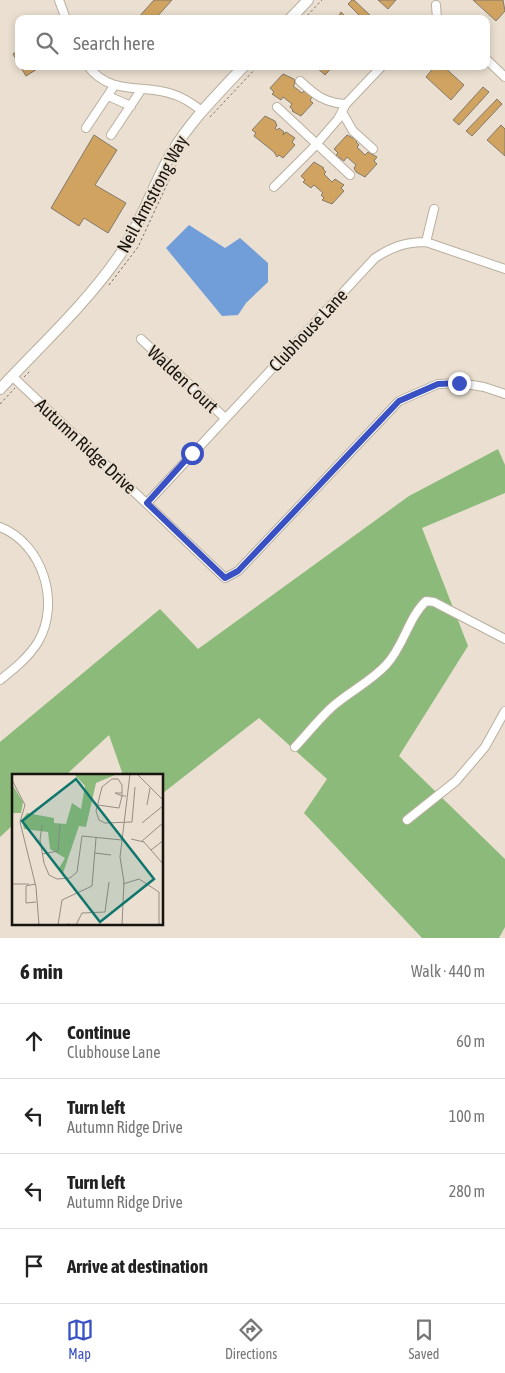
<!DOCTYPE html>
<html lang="en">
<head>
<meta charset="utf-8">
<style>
  body { margin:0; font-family:"Asap Condensed",sans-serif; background:#f2f2f2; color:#222 }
  .stop { position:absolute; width:15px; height:15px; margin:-11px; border:4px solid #3a51c3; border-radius:50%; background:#fff }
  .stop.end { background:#3a51c3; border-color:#fff; box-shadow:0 1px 5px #0008 }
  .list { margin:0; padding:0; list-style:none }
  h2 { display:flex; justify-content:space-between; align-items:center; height:65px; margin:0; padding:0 20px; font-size:21px }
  h2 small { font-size:16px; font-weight:400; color:#767676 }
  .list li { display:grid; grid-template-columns:32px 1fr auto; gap:15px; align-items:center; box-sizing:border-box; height:75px; padding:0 20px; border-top:1px solid #e0e0e0 }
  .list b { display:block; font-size:19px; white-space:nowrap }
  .list p { margin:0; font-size:16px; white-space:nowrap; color:#767676 }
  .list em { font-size:16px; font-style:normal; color:#767676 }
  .icon { flex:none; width:28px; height:28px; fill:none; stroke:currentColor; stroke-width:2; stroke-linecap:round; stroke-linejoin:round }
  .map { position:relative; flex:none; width:505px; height:938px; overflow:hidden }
  .search { position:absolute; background:#fff; box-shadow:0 2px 8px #0003; left:15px; right:15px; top:15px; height:55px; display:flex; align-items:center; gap:12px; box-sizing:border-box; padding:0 18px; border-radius:10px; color:#767676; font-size:19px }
  .sheet { height:365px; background:#fff }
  nav { display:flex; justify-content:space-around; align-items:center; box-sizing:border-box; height:70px; border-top:1px solid #e0e0e0; background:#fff; font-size:14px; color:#767676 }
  nav a { display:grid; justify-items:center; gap:2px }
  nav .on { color:#3a51c3 }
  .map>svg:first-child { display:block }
</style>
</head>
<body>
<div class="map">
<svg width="505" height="938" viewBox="0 0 505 938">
  <rect width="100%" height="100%" fill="#eadfd0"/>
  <path fill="#8bba7b" d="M498 449 505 465V493L422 528 468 646 399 756 505 859V927L499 938H422L304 813 327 779 259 718 163 793 162 776 123 775 109 735 66 775 14 776V824L0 837V742L160 609 198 649 409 496Z"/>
  <path fill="#719dd9" d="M189 225 225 248 240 238 268 263V282L246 303 238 315 222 316 166 248Z"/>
  <path fill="#d0a460" stroke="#83796b" d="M154 0H172L155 19H137Z
    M352 0H354L374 19H363L348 4Z
    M378 0H396L388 9Z
    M473 0H503L505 11 496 21Z
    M341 12 348 19H337Z
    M19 50V64L13 54Z
    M20 66H42L26 76Z
    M315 66H333L325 75Z
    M435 66H443L464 85 451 100 426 77Z
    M283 74 294 79 295 84 293 86 302 93 304 91 313 96 310 100 313 103 301 116 292 111 293 110 290 107 292 104 283 97 281 100 272 94 274 92 270 88Z
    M483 87 489 92 459 125 453 120Z
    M497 99 502 104 472 136 466 131Z
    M265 116 275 121 277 126 275 128 277 130 279 128 284 132 283 135 286 132 295 138 292 142 295 145 283 158 279 155 277 157 274 152 254 136 256 133 252 130Z
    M501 125 505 129V156L487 140Z
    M94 135 117 150 95 185 126 203 108 233 84 218 79 226 51 208Z
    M347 135 357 140 356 142 359 145 357 147 365 155 368 152 377 157 374 161 377 164 365 177 356 172 354 168 356 165 347 157 344 161 336 155 338 153 334 149Z
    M314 162 324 168 323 169 326 172 324 174 332 182 335 179 344 185 341 188 344 191 332 204 322 200 324 198 321 195 323 193 314 185 311 188 303 182 305 180 301 176Z"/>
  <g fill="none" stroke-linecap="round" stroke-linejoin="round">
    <g stroke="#b9af9f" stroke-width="10">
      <path id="minor" d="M59 0 66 19
        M436 5 437 19
        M486 59 505 77
        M88 66C111 97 144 83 175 95 185 98 194 105 202 111
        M300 81C315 95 325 103 346 104
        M108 96 131 106
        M277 107 350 175
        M342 112 353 131 373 149
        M86 128 114 86
        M111 135 141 90
        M274 187 313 148 338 119 346 104 382 66
        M426 242 434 209
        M141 339 225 418
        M12 376 225 578 238 571 399 401 438 384 459 383 484 387 505 394
        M147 503 375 258C392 247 405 242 426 242L505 269
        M0 527C43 544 61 603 38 642 28 658 14 669 0 680
        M295 747C307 734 319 719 332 707 349 692 370 682 386 665 404 646 408 618 426 601L434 602 505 639
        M407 820 456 781 485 747 505 711"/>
    </g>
    <g stroke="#b9af9f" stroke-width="12">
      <path id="major" d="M290 19 308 0
        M0 389C40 346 86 304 119 256 141 224 152 187 171 154 190 121 218 94 244 66"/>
    </g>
    <path stroke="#797268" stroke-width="1" stroke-dasharray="2.5 2.5" stroke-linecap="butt" d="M304 19 322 0
      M210 117 258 66
      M109 285 138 247 176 165
      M24 377 30 371
      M0 404 15 388"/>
    <use href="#minor" stroke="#fff" stroke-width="8"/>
    <use href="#major" stroke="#fff" stroke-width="10"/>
  </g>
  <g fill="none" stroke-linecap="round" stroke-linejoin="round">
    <path stroke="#3a51c3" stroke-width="6" d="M192 453 147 503 225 578 238 571 399 401 438 384 459 383"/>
  </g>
  <g text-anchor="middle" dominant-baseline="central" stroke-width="4" stroke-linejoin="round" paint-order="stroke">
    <g font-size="18" fill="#17130e" stroke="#eadfd0">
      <text transform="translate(152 194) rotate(-62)">Neil Armstrong Way</text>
      <text transform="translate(308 330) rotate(-47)">Clubhouse Lane</text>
      <text transform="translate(183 379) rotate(43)">Walden Court</text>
      <text transform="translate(86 446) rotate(43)">Autumn Ridge Drive</text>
    </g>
  </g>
  <g transform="translate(12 774)">
    <rect width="151" height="151" fill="#eadfd0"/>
    <path d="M62 0H105L84 9 74 53 67 52 51 99 46 96 53 84 38 75 36 58 12 55 10 46 15 39 42 44V49L54 50 60 29 69 35 73 12ZM0 10 11 28 9 39H0Z" fill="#8bba7b"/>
    <path fill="none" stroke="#968d82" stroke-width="1" d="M125 0 152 27M0 6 13 31 8 48 24 113 27 151M114 22H110V11L106 5H100L90 13 84 37 87 46 93 49 120 48 123 13M86 31 107 34 110 22 103 19H110M135 31 138 14M130 49 152 31M30 51 28 66 32 89 37 101 45 105 58 104 65 98 70 62 110 66M119 65 132 68 152 91M130 67 152 48M139 76 152 66M83 79 99 81M30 80 46 77 48 50M0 110H17M23 110 14 112V129L24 128M111 110 127 105 147 118V151M55 150 64 151 70 139 93 138 97 108M46 151 50 126 80 112 84 64M110 151 112 108 108 83 118 0"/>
    <path fill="#0f766e" fill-opacity="0.15" stroke="#0f766e" stroke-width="2.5" d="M64 5 142 105 88 148 10 47Z"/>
    <rect width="151" height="151" fill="none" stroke="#17130e" stroke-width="2.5"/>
  </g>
</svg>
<div class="stop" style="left:192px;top:453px"></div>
<div class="stop end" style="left:459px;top:383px"></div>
<div class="search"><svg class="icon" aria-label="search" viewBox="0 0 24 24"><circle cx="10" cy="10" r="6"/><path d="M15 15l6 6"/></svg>Search here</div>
</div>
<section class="sheet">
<h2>6 min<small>Walk · 440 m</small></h2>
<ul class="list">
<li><svg class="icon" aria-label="ahead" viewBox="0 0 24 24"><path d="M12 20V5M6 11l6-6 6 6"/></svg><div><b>Continue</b><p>Clubhouse Lane</p></div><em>60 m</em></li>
<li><svg class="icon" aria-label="left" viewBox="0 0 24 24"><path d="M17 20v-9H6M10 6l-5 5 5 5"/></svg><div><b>Turn left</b><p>Autumn Ridge Drive</p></div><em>100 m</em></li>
<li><svg class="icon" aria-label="left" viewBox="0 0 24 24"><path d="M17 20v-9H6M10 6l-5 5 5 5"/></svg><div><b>Turn left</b><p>Autumn Ridge Drive</p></div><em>280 m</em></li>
<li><svg class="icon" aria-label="arrive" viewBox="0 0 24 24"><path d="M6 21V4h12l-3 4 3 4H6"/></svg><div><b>Arrive at destination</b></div></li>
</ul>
</section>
<nav>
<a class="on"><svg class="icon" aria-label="map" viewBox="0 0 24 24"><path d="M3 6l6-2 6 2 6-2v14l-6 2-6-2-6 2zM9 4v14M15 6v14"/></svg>Map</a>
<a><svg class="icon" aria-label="directions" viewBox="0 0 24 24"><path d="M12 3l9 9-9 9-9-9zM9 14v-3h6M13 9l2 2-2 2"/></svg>Directions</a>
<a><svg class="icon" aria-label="saved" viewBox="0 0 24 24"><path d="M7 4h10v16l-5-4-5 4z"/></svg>Saved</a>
</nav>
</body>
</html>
